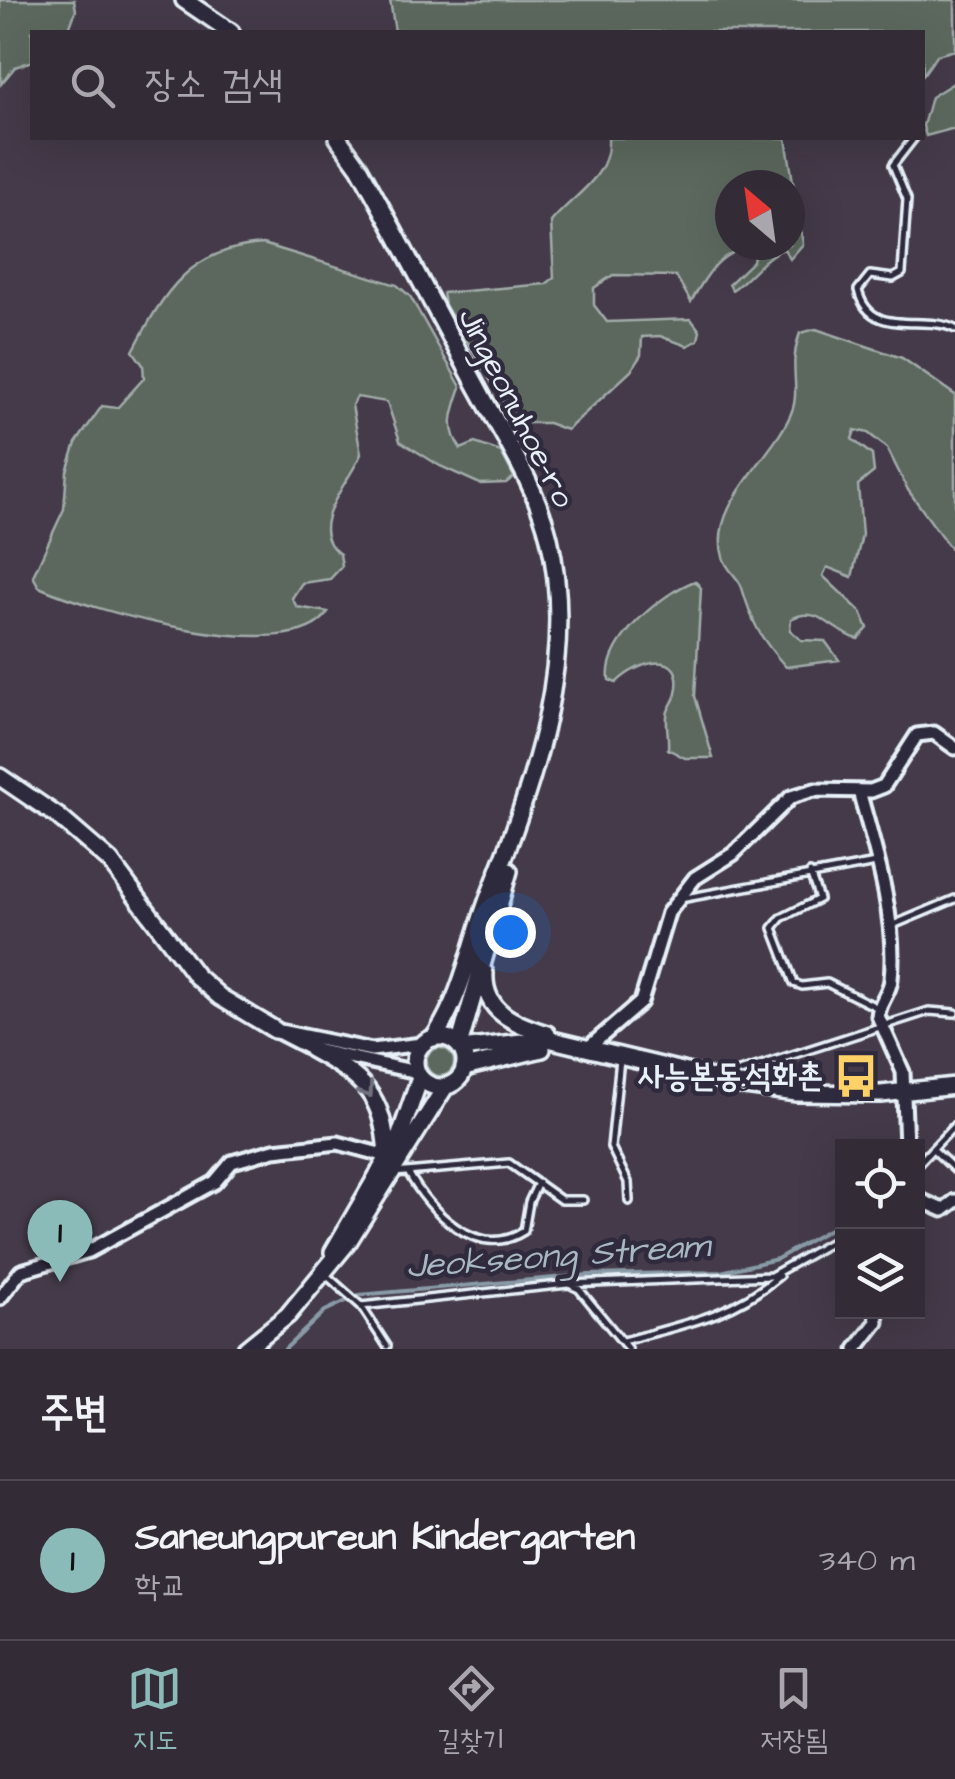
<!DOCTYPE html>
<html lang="ko">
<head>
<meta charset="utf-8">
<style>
  body { margin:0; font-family:"Architects Daughter","Poor Story",sans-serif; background:#3e3842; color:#f1f3f6 }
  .controls { position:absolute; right:30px; bottom:30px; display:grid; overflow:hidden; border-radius:0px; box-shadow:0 10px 40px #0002 }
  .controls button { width:90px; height:90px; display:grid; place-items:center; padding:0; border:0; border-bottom:2px solid #4e4852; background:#332c37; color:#f1f3f6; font:50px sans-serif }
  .compass { position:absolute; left:715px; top:170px; width:90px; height:90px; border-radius:50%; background:#332c37; box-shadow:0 10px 40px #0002; rotate:331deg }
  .you { position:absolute; left:510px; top:932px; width:35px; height:35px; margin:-25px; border:8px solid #fff; border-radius:50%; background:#1a73e8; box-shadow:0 0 0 15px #1a73e833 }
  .badge { display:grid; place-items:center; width:65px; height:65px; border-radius:50%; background:#8bbbb9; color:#111; font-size:32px; font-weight:700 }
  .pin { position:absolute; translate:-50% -82px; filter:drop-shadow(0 2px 5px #0008) }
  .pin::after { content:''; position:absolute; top:52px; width:35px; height:30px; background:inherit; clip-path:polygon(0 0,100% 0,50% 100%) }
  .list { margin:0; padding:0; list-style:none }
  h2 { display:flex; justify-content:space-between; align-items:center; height:130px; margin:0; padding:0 40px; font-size:42px }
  h2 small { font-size:32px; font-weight:400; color:#a9a7ad }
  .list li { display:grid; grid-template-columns:65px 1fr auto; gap:30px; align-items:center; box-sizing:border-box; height:160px; padding:0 40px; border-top:2px solid #4e4852 }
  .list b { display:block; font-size:38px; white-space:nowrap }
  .list p { margin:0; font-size:32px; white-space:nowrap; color:#a9a7ad }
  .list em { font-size:32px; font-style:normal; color:#a9a7ad }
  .icon { flex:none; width:55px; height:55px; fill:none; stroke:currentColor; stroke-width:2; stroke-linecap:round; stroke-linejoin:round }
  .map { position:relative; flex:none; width:955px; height:1349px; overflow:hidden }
  .search { position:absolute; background:#332c37; box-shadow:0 10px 40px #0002; left:30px; right:30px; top:30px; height:110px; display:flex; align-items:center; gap:25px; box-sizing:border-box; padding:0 35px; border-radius:0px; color:#a9a7ad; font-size:38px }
  .sheet { height:290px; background:#332c37 }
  nav { display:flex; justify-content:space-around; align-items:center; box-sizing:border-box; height:140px; border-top:2px solid #4e4852; background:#332c37; font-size:28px; color:#a9a7ad }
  nav a { display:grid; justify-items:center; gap:5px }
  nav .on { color:#8bbbb9 }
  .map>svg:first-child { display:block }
</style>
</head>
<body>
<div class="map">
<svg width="955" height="1349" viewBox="0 0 955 1349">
  <rect width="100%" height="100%" fill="#443a49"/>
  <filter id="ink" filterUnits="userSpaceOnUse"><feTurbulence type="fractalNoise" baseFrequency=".01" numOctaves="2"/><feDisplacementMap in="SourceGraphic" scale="20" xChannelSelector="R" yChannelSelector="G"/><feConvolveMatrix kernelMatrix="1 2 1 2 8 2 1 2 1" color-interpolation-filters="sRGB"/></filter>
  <g filter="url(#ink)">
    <path fill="#5b685d" stroke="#a2acaa" stroke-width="2.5" fill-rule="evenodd" d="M0 0H74L76 10 68 32H32V61L15 67 1 84Z
      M390 0H955V50L937 55 923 75 922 32H395Z
      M955 82V128L926 136 923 126 931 97Z
      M608 138H786L803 244 790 259 784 249C764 255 751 278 732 290L729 284 753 261 755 249C722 246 705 277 691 302L676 276 613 275 594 288V305L607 322 691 319 700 331 698 340 687 346 660 336 642 337 641 355 631 371 567 430 548 423H516L445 305 443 293 546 284 554 278 551 222C574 194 611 177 608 138ZM730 185H790V245H730Z
      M263 244 397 285 410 296 461 387C453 411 445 427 461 449L475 443 501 452 514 477 506 483 480 484 440 466 400 441 387 402 357 397 352 405 361 454C350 482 303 528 340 554L342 566 330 579 302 583 292 598 297 607 328 612C293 669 90 610 39 587L33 576 64 509 67 471 76 443 102 406 117 408 144 378 143 365 133 351C165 290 190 249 263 244Z
      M816 329 902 358 955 395V555L908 490 887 448 868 433 855 430 852 439 872 455 874 472 858 485 862 535 852 577 827 567 823 576 861 612 868 628 858 639C831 632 819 604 791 619L790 630 801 640 825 641 839 660 786 667C760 638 753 625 742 588 739 577 726 570 723 557 707 503 778 455 793 408 800 385 788 366 800 333Z
      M695 581 701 588 695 696 713 758H685L668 749C669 737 666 727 667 716 667 708 675 701 676 693 686 648 638 660 616 683L609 680C604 641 662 593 695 581Z
      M426 1062a14 14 0 1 1 28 0a14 14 0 1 1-28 0Z"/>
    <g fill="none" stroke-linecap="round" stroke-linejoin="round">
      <path stroke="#899ba7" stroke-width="4" d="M285 1349 325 1311 359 1295 588 1275 721 1272 777 1259 842 1222"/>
      <g stroke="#e8f1f8" stroke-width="12">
        <path id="lane" d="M914 138 893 165 907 199 902 273 893 278 870 275 858 290C870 340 923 313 955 329
          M810 873 819 899 781 918 773 928 794 983 802 986 827 983 878 1008
          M680 899 876 863
          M893 925 955 899
          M620 1059 611 1147 628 1182 629 1201
          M724 1077 929 1011 955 1013
          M935 1151 955 1170
          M918 1164 955 1125
          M408 1172C428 1209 476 1262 524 1231L529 1202 538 1183
          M394 1173 509 1163 561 1200H583
          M325 1274 361 1306 568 1284 771 1276 842 1236
          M571 1285 579 1289 628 1349
          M361 1306 387 1346
          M623 1341C684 1324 730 1317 779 1276"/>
      </g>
      <g stroke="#e8f1f8" stroke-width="19">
        <path id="street" d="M859 791C875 849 897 918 891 979 890 993 879 1001 878 1016L903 1072 906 1146
          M275 1030 372 1050 422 1044
          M278 1032 311 1049 417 1072
          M588 1048 641 1002 668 913 695 878 733 854 791 797 814 790 871 791 884 786 917 735 934 733 955 748
          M918 1199 943 1210 955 1201
          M0 1298 21 1271 89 1251 215 1182 232 1162 274 1150 338 1143 387 1156
          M856 1349 877 1322 876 1312"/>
      </g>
      <g stroke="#e8f1f8" stroke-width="22">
        <path id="secondary" d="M184 0 231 32
          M338 138 359 167C401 242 440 319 481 394 506 441 536 486 549 538 577 657 535 781 491 891 471 941 465 991 434 1038
          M0 777 59 817 110 861 196 976 220 997 275 1030
          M485 973C483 1012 515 1024 547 1034
          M415 1062a25 25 0 1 1 50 0a25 25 0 1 1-50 0Z
          M459 1046 509 871
          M311 1049C364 1078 383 1094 387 1155
          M461 1049 548 1039 745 1086 797 1093 881 1094 955 1086
          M464 1068 542 1049
          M333 1252 399 1138 420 1078
          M246 1349 288 1315 348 1242 445 1087"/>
      </g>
      <use href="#lane" stroke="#2f2a3d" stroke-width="5"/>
      <use href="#street" stroke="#2f2a3d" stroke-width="11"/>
      <use href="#secondary" stroke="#2f2a3d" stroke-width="15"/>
    </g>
    <defs><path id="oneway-chevron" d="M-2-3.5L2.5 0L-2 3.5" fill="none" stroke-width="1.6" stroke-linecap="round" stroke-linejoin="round" transform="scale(2.5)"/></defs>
    <use stroke="#70707e" href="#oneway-chevron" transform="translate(367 1091) rotate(55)"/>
  </g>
  <defs>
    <g id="bus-bare" transform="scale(3.45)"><path d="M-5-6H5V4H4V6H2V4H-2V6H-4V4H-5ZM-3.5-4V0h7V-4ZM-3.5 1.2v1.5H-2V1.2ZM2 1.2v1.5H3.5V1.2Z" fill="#ffd166" stroke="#2f2a3d" stroke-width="2.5" paint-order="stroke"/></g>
  </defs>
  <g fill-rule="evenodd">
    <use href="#bus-bare" x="856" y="1076"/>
  </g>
  <g text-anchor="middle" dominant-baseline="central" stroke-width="9" stroke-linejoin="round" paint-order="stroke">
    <g font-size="32" fill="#e8f1f8" stroke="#2f2a3d">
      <text transform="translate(516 408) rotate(63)">Jingeonuhoe-ro</text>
    </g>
    <g font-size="32" font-weight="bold" fill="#e8f1f8" stroke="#2f2a3d" text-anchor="end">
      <text x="823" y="1076">사능본동.석화촌</text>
    </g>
    <g font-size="35" font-style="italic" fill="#a8b8c2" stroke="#2f2a3d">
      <text transform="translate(558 1256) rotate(-4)">Jeokseong Stream</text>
    </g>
  </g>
</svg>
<div class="controls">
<button><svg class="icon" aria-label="locate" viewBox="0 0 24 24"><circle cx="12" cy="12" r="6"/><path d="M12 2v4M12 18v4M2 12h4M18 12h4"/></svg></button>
<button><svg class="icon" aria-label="layers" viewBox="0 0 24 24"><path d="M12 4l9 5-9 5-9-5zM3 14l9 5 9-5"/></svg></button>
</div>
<svg class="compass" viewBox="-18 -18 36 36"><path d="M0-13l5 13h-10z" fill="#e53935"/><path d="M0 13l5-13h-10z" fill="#a9a7ad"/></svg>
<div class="you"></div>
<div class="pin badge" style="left:60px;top:1282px">1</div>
<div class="search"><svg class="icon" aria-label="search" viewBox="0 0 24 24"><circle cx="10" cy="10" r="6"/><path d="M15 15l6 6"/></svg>장소 검색</div>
</div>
<section class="sheet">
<h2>주변<small></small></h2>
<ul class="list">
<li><span class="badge">1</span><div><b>Saneungpureun Kindergarten</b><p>학교</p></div><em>340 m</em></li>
</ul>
</section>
<nav>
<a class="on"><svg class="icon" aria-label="map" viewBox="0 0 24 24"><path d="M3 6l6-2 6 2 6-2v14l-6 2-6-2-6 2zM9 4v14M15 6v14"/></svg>지도</a>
<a><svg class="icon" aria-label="directions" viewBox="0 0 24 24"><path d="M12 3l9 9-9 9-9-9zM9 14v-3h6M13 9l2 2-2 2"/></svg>길찾기</a>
<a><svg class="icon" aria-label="saved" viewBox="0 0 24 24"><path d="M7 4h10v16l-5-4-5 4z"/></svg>저장됨</a>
</nav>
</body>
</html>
